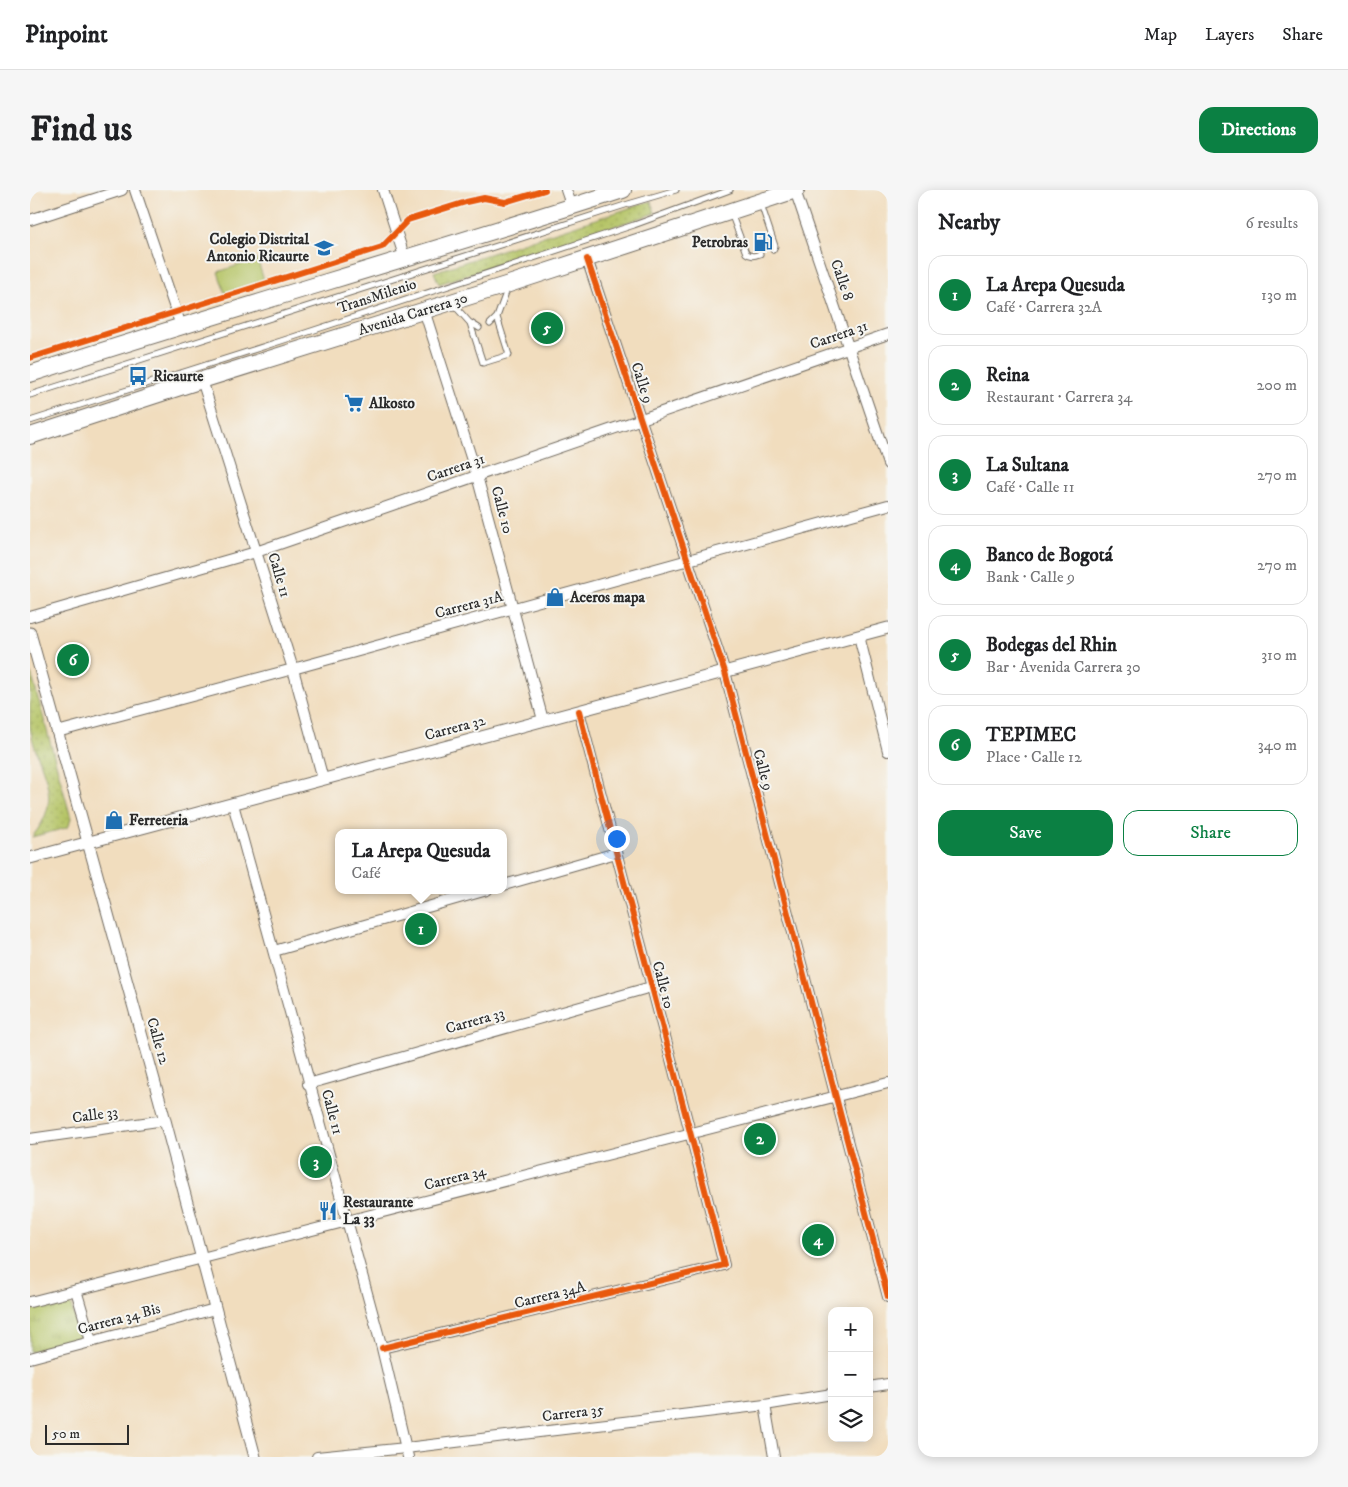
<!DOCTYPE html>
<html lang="en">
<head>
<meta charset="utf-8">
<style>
  body { margin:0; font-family:"IM FELL DW Pica",serif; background:#f6f6f6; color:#202124 }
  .controls { position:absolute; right:15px; bottom:15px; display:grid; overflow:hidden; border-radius:10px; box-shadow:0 2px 12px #0003 }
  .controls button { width:45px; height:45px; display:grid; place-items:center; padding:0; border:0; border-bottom:1px solid #e0e0e0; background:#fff; color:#202124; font:25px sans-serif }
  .scale { position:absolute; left:15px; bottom:12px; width:84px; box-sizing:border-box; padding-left:5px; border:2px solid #2b2b2b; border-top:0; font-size:14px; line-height:18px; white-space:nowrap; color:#2b2b2b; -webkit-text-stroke:4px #f6f6f2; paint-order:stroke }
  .you { position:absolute; left:586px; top:648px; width:18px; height:18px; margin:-12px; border:4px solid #fff; border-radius:50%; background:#1a73e8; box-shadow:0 0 0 8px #1a73e833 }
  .badge { display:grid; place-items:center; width:32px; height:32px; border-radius:50%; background:#0b8043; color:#fff; font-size:16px; font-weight:700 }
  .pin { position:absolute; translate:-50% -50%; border:2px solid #fff; box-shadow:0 1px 5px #0006 }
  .popup { position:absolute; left:305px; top:639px; width:172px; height:65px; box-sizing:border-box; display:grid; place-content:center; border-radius:10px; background:#fff; filter:drop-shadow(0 1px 4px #0005); font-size:16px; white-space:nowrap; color:#757577 }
  .popup b { font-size:19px; color:#202124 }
  .popup::after { content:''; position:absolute; left:50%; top:100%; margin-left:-10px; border:10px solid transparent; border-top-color:#fff }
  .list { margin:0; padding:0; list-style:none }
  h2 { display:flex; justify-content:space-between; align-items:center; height:65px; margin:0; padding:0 20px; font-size:21px }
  h2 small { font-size:16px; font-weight:400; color:#757577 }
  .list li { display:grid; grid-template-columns:32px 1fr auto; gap:15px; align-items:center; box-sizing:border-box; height:80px; margin:0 10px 10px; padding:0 10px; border:1px solid #e0e0e0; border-radius:15px }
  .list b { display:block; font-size:19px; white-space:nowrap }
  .list p { margin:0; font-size:16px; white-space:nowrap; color:#757577 }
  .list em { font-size:16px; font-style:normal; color:#757577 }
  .actions { display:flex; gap:10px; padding:15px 20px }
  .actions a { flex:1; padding:11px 0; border:1px solid #0b8043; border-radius:15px; text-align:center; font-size:18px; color:#0b8043 }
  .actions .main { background:#0b8043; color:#fff }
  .icon { flex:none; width:28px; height:28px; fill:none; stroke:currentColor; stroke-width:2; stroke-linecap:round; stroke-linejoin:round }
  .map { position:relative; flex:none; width:858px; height:1267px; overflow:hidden; border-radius:15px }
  header { display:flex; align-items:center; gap:30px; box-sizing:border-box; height:70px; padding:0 25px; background:#fff; border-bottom:1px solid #e0e0e0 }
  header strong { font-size:24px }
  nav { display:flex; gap:28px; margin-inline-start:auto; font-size:18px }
  .intro { display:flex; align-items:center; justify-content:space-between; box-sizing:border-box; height:120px; padding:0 30px }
  h1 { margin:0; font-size:35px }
  .button { padding:12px 22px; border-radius:15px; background:#0b8043; color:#fff; font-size:18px; font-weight:700 }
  main { display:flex; gap:30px; padding:0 30px }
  aside { flex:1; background:#fff; border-radius:15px; box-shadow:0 2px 12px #0003 }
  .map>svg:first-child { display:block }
</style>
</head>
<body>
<header>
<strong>Pinpoint</strong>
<nav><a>Map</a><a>Layers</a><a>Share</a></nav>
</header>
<div class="intro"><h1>Find us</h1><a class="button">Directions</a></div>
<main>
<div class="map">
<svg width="858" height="1267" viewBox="0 0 858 1267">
  <defs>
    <pattern id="grass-dots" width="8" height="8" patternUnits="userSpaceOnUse" patternTransform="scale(1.25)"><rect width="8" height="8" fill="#b6c567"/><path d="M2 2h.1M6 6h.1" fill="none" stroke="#9da95a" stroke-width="1.8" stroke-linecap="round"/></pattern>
    <pattern id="park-tufts" width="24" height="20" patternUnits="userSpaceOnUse" patternTransform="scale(1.25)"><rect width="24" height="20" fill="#b6c567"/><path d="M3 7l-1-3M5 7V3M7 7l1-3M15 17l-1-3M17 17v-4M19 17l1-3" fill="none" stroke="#9da95a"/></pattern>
  </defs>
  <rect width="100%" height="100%" fill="#f6f6f2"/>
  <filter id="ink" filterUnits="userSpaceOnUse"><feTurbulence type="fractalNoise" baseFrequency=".02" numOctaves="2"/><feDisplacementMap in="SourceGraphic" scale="10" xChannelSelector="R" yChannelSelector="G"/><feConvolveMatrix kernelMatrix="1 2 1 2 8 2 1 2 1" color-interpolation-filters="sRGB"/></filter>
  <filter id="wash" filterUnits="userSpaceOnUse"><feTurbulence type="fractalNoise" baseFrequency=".0096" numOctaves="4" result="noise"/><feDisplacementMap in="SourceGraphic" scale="20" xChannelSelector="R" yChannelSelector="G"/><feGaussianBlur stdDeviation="1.12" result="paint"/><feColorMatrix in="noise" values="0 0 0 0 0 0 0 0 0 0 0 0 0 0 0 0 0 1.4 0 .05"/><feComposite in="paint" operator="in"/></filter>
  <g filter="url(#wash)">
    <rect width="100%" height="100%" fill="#f1ddbe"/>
    <path fill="url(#grass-dots)" stroke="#707849" d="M621 11 625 23 409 94 404 82Z
      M0 483 2 486 41 628 39 636 36 638 2 647C37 604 7 582 0 537 0 522 0 499 0 483Z"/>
    <path fill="url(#park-tufts)" stroke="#707849" d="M39 1109 51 1148 0 1162V1121Z"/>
    <path fill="#b6c567" stroke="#707849" d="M227 69 234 90 195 103 188 82Z"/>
  </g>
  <g filter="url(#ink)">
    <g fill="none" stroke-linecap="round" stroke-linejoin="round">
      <g stroke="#70695e" stroke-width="7">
        <path id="service" d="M731 14 745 56 743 60
          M701 23 716 63C721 67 724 66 730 64
          M423 114 440 133 453 173 479 165 467 127 478 97
          M441 133 449 138
          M460 134 467 127
          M0 205 595 15 646 0
          M0 231 251 151 604 35 700 0"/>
      </g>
      <g stroke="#70695e" stroke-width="12">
        <path id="minor" d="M105 0 151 136
          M353 0 375 69
          M536 0 542 17
          M765 0 858 274
          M0 30 92 0
          M557 69 695 482 858 1107
          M394 120 447 286 513 530
          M172 190 263 479 293 589
          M0 427 226 362 858 144
          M829 446 858 561
          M27 542 263 479 858 315
          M203 614 352 1158 378 1267
          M474 695 586 663
          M244 761 457 700
          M278 894 621 797
          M0 949 135 930
          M46 1100 61 1151
          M0 1112 858 893
          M352 1158 694 1075C648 890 597 706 549 521
          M0 1168 185 1119
          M839 1197 858 1194
          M735 1215 744 1267
          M287 1267 376 1258 735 1215 802 1204"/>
      </g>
      <g stroke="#70695e" stroke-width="13">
        <path id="tertiary" d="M0 443 129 908 225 1267
          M0 668 858 438"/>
      </g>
      <g stroke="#70695e" stroke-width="18">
        <path id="trunk" d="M0 184C197 120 396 64 593 0
          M0 246 172 190 479 94 766 0"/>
      </g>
      <use href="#service" stroke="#fff" stroke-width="5"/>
      <use href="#minor" stroke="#fff" stroke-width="10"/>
      <use href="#tertiary" stroke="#fff" stroke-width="11"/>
      <use href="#trunk" stroke="#fff" stroke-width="16"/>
      <g stroke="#f6f6f2" stroke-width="9">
        <path id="cycleway" d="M557 69 695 482 858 1107
          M0 168 352 57 378 30 436 12 454 8 475 12 515 0
          M352 1158 694 1075C648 890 597 706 549 521"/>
      </g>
      <use href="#cycleway" stroke="#e8590c" stroke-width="6"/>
    </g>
  </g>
  <defs>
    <g id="fuel-bare" transform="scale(1.5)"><path d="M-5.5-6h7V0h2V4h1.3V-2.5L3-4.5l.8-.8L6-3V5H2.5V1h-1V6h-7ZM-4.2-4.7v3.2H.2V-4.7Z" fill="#1f6fb2" stroke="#f6f6f2" stroke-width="2.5" paint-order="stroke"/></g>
    <g id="school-bare" transform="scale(1.5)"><path d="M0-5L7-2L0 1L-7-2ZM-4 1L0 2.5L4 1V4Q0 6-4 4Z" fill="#1f6fb2" stroke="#f6f6f2" stroke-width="2.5" paint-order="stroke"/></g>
    <g id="bus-bare" transform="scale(1.5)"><path d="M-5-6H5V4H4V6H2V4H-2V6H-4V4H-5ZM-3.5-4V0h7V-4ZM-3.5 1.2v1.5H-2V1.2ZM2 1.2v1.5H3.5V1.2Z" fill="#1f6fb2" stroke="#f6f6f2" stroke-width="2.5" paint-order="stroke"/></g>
    <g id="supermarket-bare" transform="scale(1.5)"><path d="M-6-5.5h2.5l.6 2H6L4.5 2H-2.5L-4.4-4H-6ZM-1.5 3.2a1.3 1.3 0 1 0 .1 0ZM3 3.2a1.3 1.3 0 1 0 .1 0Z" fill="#1f6fb2" stroke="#f6f6f2" stroke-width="2.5" paint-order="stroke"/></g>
    <g id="shop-bare" transform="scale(1.5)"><path d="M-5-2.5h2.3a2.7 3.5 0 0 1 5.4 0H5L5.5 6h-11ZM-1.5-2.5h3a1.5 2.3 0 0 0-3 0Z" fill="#1f6fb2" stroke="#f6f6f2" stroke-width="2.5" paint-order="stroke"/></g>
    <g id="restaurant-bare" transform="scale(1.5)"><path d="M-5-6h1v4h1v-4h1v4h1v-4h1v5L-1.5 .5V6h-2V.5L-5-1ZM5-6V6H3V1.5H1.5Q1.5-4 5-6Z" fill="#1f6fb2" stroke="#f6f6f2" stroke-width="2.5" paint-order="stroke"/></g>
  </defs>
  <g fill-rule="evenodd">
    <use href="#fuel-bare" x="733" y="52"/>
    <use href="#school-bare" x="294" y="58"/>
    <use href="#bus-bare" x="108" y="186"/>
    <use href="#supermarket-bare" x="324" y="213"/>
    <use href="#shop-bare" x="525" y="407"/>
    <use href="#shop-bare" x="84" y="630"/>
    <use href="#restaurant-bare" x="298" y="1021"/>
  </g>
  <g text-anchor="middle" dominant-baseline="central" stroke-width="4" stroke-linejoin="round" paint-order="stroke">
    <g font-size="15" font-weight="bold" fill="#2b2b2b" stroke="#f6f6f2" text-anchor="start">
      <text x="279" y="49" text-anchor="end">Colegio Distrital<tspan x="279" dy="17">Antonio Ricaurte</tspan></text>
      <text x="718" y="52" text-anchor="end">Petrobras</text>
      <text x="123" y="186">Ricaurte</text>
      <text x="339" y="213">Alkosto</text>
      <text x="540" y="407">Aceros mapa</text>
      <text x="99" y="630">Ferreteria</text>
      <text x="313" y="1012">Restaurante<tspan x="313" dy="17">La 33</tspan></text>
    </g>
    <g font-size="15" fill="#2b2b2b" stroke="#f6f6f2">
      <text transform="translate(812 90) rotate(71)">Calle 8</text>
      <text transform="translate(347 106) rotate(-18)">TransMilenio</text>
      <text transform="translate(383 124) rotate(-17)">Avenida Carrera 30</text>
      <text transform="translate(809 145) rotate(-19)">Carrera 31</text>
      <text transform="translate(612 193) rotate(72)">Calle 9</text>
      <text transform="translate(426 278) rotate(-19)">Carrera 31</text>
      <text transform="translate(472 320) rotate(75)">Calle 10</text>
      <text transform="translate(249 385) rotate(73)">Calle 11</text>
      <text transform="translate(439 415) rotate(-15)">Carrera 31A</text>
      <text transform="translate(425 538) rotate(-15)">Carrera 32</text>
      <text transform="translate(733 580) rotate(75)">Calle 9</text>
      <text transform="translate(633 795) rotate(75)">Calle 10</text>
      <text transform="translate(445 831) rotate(-16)">Carrera 33</text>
      <text transform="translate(128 851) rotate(74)">Calle 12</text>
      <text transform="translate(302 922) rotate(75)">Calle 11</text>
      <text transform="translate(65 925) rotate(-8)">Calle 33</text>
      <text transform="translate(425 988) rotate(-14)">Carrera 34</text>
      <text transform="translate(520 1105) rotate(-14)">Carrera 34A</text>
      <text transform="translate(89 1129) rotate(-15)">Carrera 34 Bis</text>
      <text transform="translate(543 1223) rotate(-7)">Carrera 35</text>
    </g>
  </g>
</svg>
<div class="controls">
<button>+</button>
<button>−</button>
<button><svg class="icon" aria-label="layers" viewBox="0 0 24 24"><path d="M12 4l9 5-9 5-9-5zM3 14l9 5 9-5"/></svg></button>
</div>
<div class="scale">50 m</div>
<div class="you"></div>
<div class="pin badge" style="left:391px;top:739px">1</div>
<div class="popup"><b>La Arepa Quesuda</b>Café</div>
<div class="pin badge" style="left:730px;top:949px">2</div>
<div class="pin badge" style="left:286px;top:972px">3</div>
<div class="pin badge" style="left:788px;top:1050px">4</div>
<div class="pin badge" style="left:517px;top:138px">5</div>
<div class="pin badge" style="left:43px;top:470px">6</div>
</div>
<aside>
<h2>Nearby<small>6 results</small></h2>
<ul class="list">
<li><span class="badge">1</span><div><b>La Arepa Quesuda</b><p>Café · Carrera 32A</p></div><em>130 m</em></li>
<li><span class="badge">2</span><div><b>Reina</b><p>Restaurant · Carrera 34</p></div><em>200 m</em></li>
<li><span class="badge">3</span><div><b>La Sultana</b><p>Café · Calle 11</p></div><em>270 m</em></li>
<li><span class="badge">4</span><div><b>Banco de Bogotá</b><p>Bank · Calle 9</p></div><em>270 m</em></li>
<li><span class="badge">5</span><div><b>Bodegas del Rhin</b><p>Bar · Avenida Carrera 30</p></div><em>310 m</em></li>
<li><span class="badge">6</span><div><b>TEPIMEC</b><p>Place · Calle 12</p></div><em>340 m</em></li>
</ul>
<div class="actions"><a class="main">Save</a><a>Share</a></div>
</aside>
</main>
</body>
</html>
